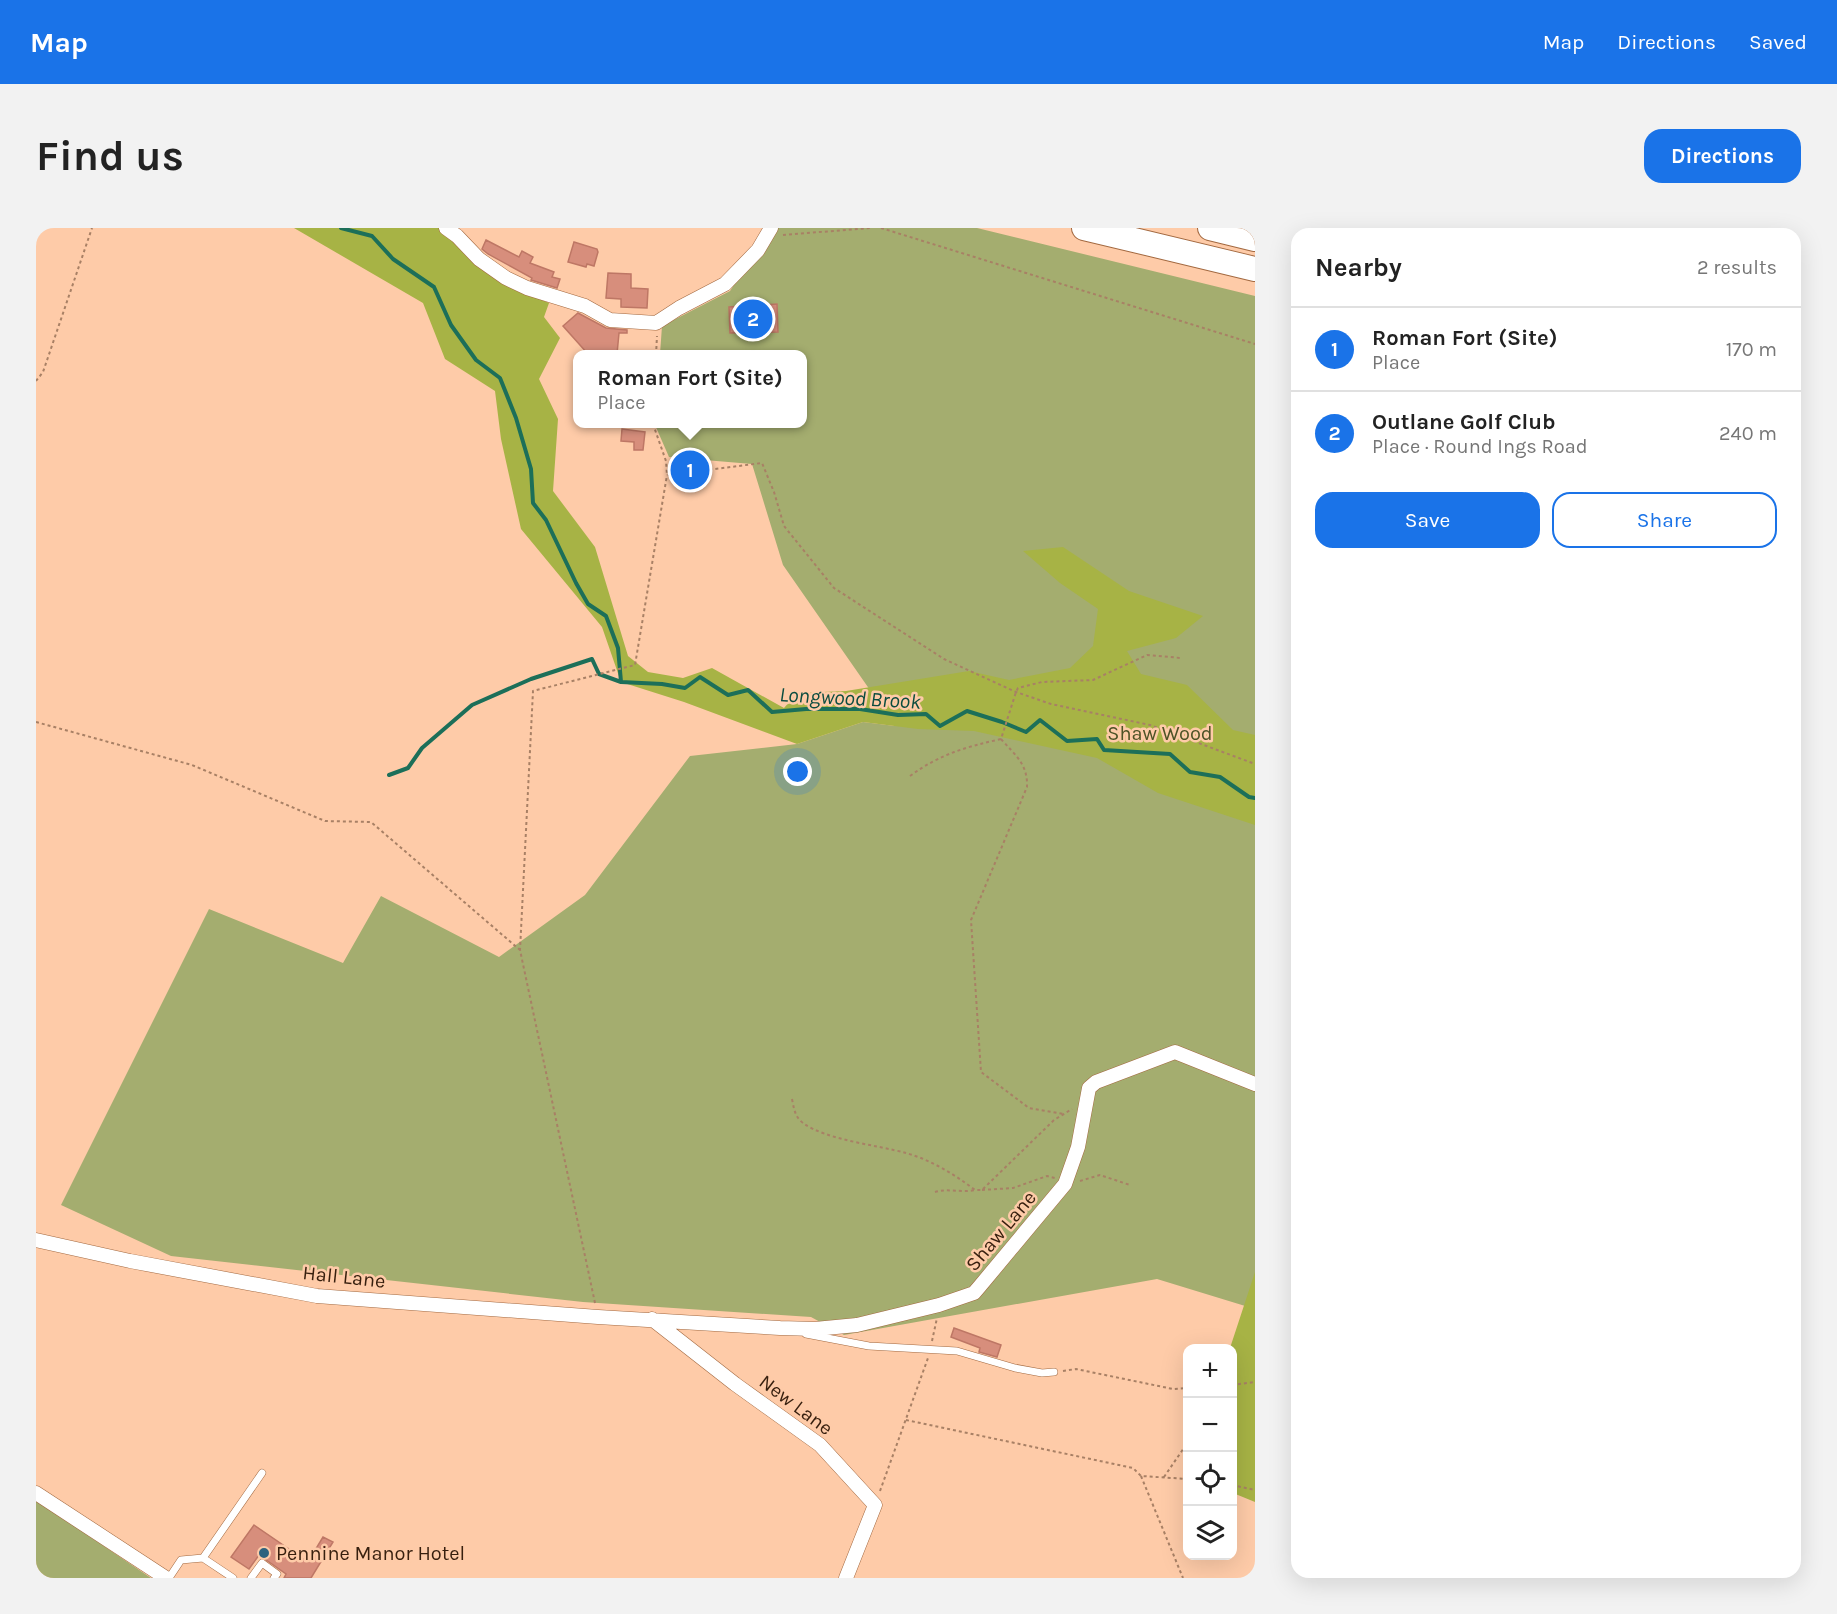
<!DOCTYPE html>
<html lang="en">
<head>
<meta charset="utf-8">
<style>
  body { margin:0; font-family:Karla,sans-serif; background:#f2f2f2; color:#222 }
  .controls { position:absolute; right:18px; bottom:18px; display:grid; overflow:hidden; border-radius:12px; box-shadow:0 6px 24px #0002 }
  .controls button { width:54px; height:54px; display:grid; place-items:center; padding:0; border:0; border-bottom:2px solid #e0e0e0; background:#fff; color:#222; font:30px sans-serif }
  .you { position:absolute; left:762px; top:544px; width:21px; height:21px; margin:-15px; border:4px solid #fff; border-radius:50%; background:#1a73e8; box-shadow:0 0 0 9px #1a73e833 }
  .badge { display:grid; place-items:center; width:39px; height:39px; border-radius:50%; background:#1a73e8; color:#fff; font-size:20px; font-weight:700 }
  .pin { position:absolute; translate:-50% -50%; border:3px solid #fff; box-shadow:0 2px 6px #0006 }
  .popup { position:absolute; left:537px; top:122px; width:234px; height:78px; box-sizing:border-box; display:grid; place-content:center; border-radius:12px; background:#fff; filter:drop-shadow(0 2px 4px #0005); font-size:20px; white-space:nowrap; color:#767676 }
  .popup b { font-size:22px; color:#222 }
  .popup::after { content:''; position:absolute; left:50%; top:100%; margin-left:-12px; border:12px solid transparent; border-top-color:#fff }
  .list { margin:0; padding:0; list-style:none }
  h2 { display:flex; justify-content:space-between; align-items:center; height:78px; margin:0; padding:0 24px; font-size:26px }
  h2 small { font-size:20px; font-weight:400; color:#767676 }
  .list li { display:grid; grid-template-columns:39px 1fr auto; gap:18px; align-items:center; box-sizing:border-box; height:84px; padding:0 24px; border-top:2px solid #e0e0e0 }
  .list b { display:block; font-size:22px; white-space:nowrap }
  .list p { margin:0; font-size:20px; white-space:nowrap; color:#767676 }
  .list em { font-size:20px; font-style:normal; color:#767676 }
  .actions { display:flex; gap:12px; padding:18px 24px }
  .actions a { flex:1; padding:14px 0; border:2px solid #1a73e8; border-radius:18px; text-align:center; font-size:21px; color:#1a73e8 }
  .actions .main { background:#1a73e8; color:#fff }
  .icon { flex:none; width:33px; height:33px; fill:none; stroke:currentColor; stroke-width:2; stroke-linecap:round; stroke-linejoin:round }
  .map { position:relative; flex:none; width:1219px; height:1350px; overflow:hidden; border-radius:18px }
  header { display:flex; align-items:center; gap:36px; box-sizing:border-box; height:84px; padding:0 30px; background:#1a73e8; color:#fff }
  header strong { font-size:28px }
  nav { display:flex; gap:33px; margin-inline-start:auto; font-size:21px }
  .intro { display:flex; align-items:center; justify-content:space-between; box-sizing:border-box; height:144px; padding:0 36px }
  h1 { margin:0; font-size:42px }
  .button { padding:15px 27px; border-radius:18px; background:#1a73e8; color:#fff; font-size:21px; font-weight:700 }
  main { display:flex; gap:36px; padding:0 36px }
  aside { flex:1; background:#fff; border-radius:18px; box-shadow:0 6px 24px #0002 }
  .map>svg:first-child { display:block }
</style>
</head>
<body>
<header>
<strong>Map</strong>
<nav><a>Map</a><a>Directions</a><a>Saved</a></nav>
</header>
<div class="intro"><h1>Find us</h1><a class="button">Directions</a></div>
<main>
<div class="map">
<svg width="1219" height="1350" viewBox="0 0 1219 1350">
  <rect width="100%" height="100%" fill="#fecba8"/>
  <path fill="#a4ad6f" d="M735 0H941L1219 68V1081L1121 1051 808 1107 775 1089 547 1074 135 1028 25 977 173 681 307 735 345 668 463 729 549 667 654 528 761 516 827 494 859 498 747 337 716 236 633 229 619 197V196H766V127L624 126 626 98 694 63Z
    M0 1272 115 1350H0Z"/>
  <path fill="#a7b345" d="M258 0H404L466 54 513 75 508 89 524 110 503 151 522 191 517 263 559 319 592 428 612 444 647 450 676 440 748 480 761 465 810 463 933 443 973 452 1034 440 1057 418 1062 381 1024 355 987 323 1027 319 1093 363 1167 388 1140 410 1091 423 1105 446 1151 457 1197 502 1219 507V597L1122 565 1061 530 938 503 882 501 827 494 761 516 648 474 585 454 566 399 485 301 465 211 459 163 409 131 387 75Z
    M1219 1044V1274L1197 1265 1196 1120H1194Z"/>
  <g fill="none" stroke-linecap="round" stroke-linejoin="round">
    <path stroke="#1c6f59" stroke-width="4" d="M305 0 336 8 357 31 398 59 415 97 440 132 464 150 480 190 495 241 497 275 510 292 540 355 552 376 570 388 582 420 585 454 626 456 649 460 664 449 692 467 712 462 736 484 770 481H824L862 487 890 486 904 498 931 483 966 494 990 504 1004 492 1031 513 1061 511 1068 522 1134 526 1154 544 1184 549 1213 569 1219 570
      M353 547 372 540 386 520 436 477 495 451 556 431 563 446 585 454"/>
  </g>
  <path fill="#d78e7c" stroke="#be7765" stroke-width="1.5" d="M450 12 483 29 486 23 497 29 494 35 518 44 516 49 524 51 521 60 495 52 496 50 452 26 446 21Z
    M538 14 561 21 562 24 558 38 551 36 550 39 532 34Z
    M572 45 595 46V60L612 61 611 80 585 79V71L570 70Z
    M741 76 742 104 694 105 693 79Z
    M542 85 570 100 591 102V105H583L581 126H552L527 98Z
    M586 201 609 204 607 222H598V214L585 213Z
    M918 1100 965 1117 961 1129 943 1124 944 1120 915 1109Z
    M218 1297 272 1334 287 1309 297 1314 275 1350H248L250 1346 223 1327 213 1341 195 1329Z"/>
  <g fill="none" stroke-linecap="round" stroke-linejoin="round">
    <g stroke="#a36940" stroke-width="8">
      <path id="lane" d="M770 1106 833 1118 921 1123 979 1140 1006 1145 1018 1144
        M167 1330 226 1245
        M133 1350 145 1332 167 1330 197 1350
        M215 1350 226 1335 241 1346 238 1350"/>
    </g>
    <g stroke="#a36940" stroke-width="15">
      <path id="street" d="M410 0 421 8 443 31 470 50 491 60 549 78 574 92 620 95 643 80 689 56 722 22 735 0
        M0 1012 94 1033 281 1068 562 1089 744 1100 779 1101 821 1097 903 1077 938 1065 944 1058 1029 956 1042 919 1053 860 1060 854 1139 824 1219 856
        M616 1091 699 1156 784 1217 839 1277 810 1350
        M0 1265 130 1350"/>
    </g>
    <g stroke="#a36940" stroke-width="26">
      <path id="highway" d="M1048 0 1219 41
        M1174 0 1219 11"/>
    </g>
    <path stroke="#a88065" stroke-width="2" stroke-dasharray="3 3" stroke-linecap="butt" d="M845 0 1219 116
      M747 7 834 0
      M620 127 621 108
      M0 153 7 144 56 0
      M617 196 630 233 631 247 726 235 738 264 748 298 798 360 908 431 980 464 1015 476 1114 497 1219 536
      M0 494 156 537 289 593 335 594 484 722
      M965 511C979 527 992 536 991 559L935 692 945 844 993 880 1028 886
      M874 548C904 526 930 519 965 511L980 464 982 460 1006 454 1057 452 1111 427 1145 430
      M756 871C758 881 759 889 767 895 790 912 841 917 870 925 895 932 918 946 939 962H946L1018 892 1036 881
      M1044 953 1064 947 1094 957
      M946 962 977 960 1011 948 1019 950
      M899 964C912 960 925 965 939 962
      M559 1075 484 722 497 463 599 437 631 247
      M896 1113 901 1090
      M1027 1143 1040 1141 1137 1161 1152 1160
      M1196 1157 1219 1154
      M870 1192 1097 1240 1105 1248 1152 1251
      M1105 1248 1147 1350
      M1128 1249 1152 1214
      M1196 1257 1219 1262
      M844 1263 892 1130"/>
    <use href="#lane" stroke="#fff" stroke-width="7"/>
    <use href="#street" stroke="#fff" stroke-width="14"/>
    <use href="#highway" stroke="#fff" stroke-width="24"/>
  </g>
  <circle fill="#2e627e" stroke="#fecba8" stroke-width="2" cx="228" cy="1325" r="6"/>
  <g text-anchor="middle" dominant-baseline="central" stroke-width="5" stroke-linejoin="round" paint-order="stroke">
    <g font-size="20" fill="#4d5226" stroke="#fecba8">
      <text x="1124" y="505">Shaw Wood</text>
    </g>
    <g font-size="20" fill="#371f0e" stroke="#fecba8">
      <text transform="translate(965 1003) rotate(-50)">Shaw Lane</text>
      <text transform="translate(308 1049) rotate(6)">Hall Lane</text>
      <text transform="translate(760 1177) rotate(37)">New Lane</text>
    </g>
    <g font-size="20" fill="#371f0e" stroke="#fecba8" text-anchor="start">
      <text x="240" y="1325">Pennine Manor Hotel</text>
    </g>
    <g font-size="21" font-style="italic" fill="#0b4c3f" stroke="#fecba8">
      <text transform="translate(814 470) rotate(3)">Longwood Brook</text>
    </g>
  </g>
</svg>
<div class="controls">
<button>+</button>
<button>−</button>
<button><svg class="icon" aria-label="locate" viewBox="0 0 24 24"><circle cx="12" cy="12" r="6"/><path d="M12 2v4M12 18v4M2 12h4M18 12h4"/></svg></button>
<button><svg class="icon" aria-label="layers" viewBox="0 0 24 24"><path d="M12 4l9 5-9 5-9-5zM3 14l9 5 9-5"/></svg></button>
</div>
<div class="you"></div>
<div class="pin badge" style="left:654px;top:242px">1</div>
<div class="popup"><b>Roman Fort (Site)</b>Place</div>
<div class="pin badge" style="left:717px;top:91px">2</div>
</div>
<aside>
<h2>Nearby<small>2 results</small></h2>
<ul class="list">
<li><span class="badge">1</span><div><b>Roman Fort (Site)</b><p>Place</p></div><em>170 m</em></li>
<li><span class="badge">2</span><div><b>Outlane Golf Club</b><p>Place · Round Ings Road</p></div><em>240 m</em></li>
</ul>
<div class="actions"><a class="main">Save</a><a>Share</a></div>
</aside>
</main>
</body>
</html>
